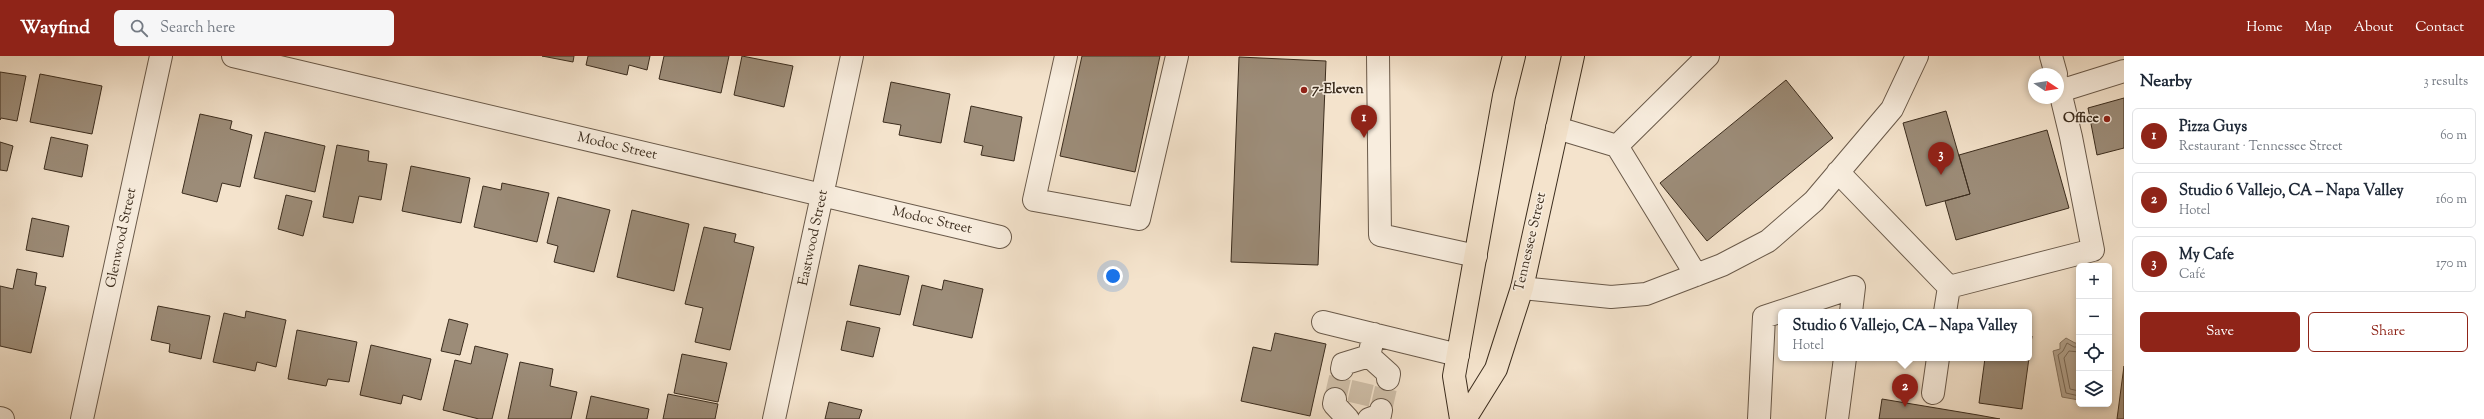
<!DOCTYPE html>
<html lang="en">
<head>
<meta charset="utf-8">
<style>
  body { margin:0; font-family:"Sorts Mill Goudy",serif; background:#f6f6f7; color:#1f2937 }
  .controls { position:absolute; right:12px; bottom:12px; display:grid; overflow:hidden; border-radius:6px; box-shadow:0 2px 6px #0003 }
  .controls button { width:36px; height:36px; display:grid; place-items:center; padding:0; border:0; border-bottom:1px solid #e0e1e3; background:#fff; color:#1f2937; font:20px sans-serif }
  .compass { position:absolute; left:2028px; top:12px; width:36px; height:36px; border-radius:50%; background:#fff; box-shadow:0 2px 6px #0003; rotate:102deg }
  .you { position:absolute; left:1113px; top:220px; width:14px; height:14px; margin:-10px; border:3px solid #fff; border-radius:50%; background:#1a73e8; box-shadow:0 0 0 6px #1a73e833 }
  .badge { display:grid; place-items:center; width:26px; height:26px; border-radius:50%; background:#8f2418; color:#fff; font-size:13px; font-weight:700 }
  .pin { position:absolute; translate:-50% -33px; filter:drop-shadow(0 1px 2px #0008) }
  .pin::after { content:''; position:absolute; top:21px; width:14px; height:12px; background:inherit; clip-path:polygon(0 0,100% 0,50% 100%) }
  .popup { position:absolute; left:1778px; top:253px; width:254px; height:52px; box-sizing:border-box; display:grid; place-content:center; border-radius:6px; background:#fff; filter:drop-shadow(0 1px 3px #0005); font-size:13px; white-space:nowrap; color:#747a83 }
  .popup b { font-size:15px; color:#1f2937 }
  .popup::after { content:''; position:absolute; left:50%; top:100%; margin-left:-8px; border:8px solid transparent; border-top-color:#fff }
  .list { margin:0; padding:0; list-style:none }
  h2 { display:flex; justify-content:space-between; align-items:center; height:52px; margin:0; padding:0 16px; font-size:17px }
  h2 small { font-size:13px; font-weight:400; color:#747a83 }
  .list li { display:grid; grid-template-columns:26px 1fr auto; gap:12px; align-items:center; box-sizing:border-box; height:56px; margin:0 8px 8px; padding:0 8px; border:1px solid #e0e1e3; border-radius:6px }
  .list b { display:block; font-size:15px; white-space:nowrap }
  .list p { margin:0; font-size:13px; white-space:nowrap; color:#747a83 }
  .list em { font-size:13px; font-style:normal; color:#747a83 }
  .actions { display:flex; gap:8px; padding:12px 16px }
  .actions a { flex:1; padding:9px 0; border:1px solid #8f2418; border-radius:6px; text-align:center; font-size:14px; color:#8f2418 }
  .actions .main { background:#8f2418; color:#fff }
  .icon { flex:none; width:22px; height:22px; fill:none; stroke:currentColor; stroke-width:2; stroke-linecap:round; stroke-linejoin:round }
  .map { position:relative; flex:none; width:2124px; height:363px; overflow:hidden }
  header { display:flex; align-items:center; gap:24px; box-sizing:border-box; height:56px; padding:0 20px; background:#8f2418; color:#fff }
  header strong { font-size:19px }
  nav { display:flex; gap:22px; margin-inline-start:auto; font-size:14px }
  .search { width:280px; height:36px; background:#f6f6f7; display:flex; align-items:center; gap:10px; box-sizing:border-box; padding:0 14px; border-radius:6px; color:#747a83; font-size:15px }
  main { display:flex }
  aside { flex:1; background:#fff }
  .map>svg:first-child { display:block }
</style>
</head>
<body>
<header>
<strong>Wayfind</strong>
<div class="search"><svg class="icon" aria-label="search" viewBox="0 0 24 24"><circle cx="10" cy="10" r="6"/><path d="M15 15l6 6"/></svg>Search here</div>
<nav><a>Home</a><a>Map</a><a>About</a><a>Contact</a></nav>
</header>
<main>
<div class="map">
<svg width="2124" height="363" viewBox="0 0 2124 363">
  <rect width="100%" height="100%" fill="#f4e3cc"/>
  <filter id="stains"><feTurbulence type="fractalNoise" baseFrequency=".005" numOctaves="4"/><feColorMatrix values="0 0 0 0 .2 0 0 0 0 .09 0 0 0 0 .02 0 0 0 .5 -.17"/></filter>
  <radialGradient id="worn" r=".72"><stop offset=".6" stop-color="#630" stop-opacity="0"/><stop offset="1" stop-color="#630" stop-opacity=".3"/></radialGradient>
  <path fill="#b5a591" stroke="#857563" d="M2066 282 2075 287H2079V344L2062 341 2053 295 2060 293V287Z"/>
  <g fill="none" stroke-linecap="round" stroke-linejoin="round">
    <path stroke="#786958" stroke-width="1" d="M2079 291H2074L2067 287 2063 295 2058 299 2066 337 2079 340
      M2079 296 2069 295 2064 302 2070 333 2079 335"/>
  </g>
  <path fill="#9c8c78" stroke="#3c2d1e" d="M542 0H574L573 6Z
    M588 0H650L647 14 629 9 627 19 586 9Z
    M664 0H729L721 37 659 23Z
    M742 0 793 10 784 51 734 39Z
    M1082 0H1160L1135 116 1060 100Z
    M1239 1 1326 5 1318 209 1231 206Z
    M0 16 26 20 17 65 1 62 0 64Z
    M40 18 102 30 92 78 30 66Z
    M1786 24 1833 82 1707 185 1660 127Z
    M891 26 950 38 941 87 899 79 901 69 883 66Z
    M2124 42V92L2097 99 2088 52Z
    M971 50 1022 61 1014 105 981 99 983 90 964 86Z
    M1946 55 1970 138 1926 150 1903 67Z
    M200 58 232 65 230 73 252 79 240 131 222 127 217 146 182 137Z
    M2047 74 2069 152 1956 184 1945 145 1970 138 1959 99Z
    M265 76 325 90 315 136 254 122Z
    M51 81 88 89 82 121 44 113Z
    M0 86 13 90 7 115 0 114Z
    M337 89 369 95 368 105 387 108 381 144 359 140 353 167 323 161Z
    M411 110 470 122 461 167 402 155Z
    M502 127 549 137 537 186 474 171 483 130 501 134Z
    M286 139 312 145 303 180 278 173Z
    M558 141 610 154 594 216 554 206 558 190 547 187Z
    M632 154 689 168 674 235 617 221Z
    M32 162 69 170 63 201 26 194Z
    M704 171 736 178 734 186 754 191 730 294 695 286 703 252 685 248Z
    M859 209 909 220 900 259 850 249Z
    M17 213 37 217 35 229 46 231 31 297 0 290V230L13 233Z
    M944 224 983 233 972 282 913 269 922 229 942 234Z
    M158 250 210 260 201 303 169 296 170 288 151 284Z
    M246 255 286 264 276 311 257 306 255 315 213 306 224 257 245 262Z
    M449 263 468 268 460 299 441 295Z
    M847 265 880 272 873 301 841 294Z
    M297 274 357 286 349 326 328 323 326 330 288 323Z
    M1275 277 1326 288 1310 360 1241 345 1253 291 1271 295Z
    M2029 279 2032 280 2022 353 1979 347 1985 302H2029Z
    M371 289 431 303 421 344 403 339 401 348 360 339Z
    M475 290 508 298 492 363H479L443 354 455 304 471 308Z
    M682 298 727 307 718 346 674 337Z
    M520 306 553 313 550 330 577 336 571 363H508Z
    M2124 310V363H2117Z
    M668 338 718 348 715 363H663Z
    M591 340 649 353 647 363H586Z
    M1882 343 1978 359 2000 363H1879Z
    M829 346 862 354 859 363H825Z"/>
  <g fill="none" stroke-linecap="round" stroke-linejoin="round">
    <path stroke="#cfbfa9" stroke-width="22" stroke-dasharray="22 11" stroke-linecap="butt" d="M1335 343 1342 313
      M1358 348 1365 318
      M1381 354 1388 323"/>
    <g stroke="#6a5a4a" stroke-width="24">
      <path id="minor" d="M233 0 1000 181
        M1066 0 1034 144 1139 163 1177 0
        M1378 0 1380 179 1476 200
        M2051 0 2056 18
        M2060 35 2124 15
        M1557 72 1617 90 1696 219
        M1617 90 1708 0
        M1838 116 1949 231 2093 194 2071 81 2058 27
        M1522 232 1611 241 1646 238 1722 209 1768 185 1814 145 1892 53 1917 0
        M1945 256 1949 231
        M1323 266 1458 299
        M1374 278 1369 300 1389 318 1388 323
        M1342 313 1343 308 1369 300
        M1933 337 1938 302
        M1335 343 1334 348 1348 363
        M0 362 3 363
        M82 363 161 0
        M774 363 852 0
        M1369 363 1380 359 1381 354
        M1759 363 1764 261 1854 231 1851 256
        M1837 363 1845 302"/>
    </g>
    <g stroke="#3c2d1e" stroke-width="24">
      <path id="major" d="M1461 363 1454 320 1504 40 1514 0
        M1465 363 1496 313 1522 232 1573 0"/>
    </g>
    <use href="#minor" stroke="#f8edde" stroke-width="22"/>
    <use href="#major" stroke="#f4e3cc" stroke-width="22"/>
  </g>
  <g fill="#8f2418" stroke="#f8edde" stroke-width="1.5">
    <circle cx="1304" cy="34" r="4"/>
    <circle cx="2107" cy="63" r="4"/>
  </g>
  <g text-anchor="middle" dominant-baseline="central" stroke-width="3" stroke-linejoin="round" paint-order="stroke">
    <g font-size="14" font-weight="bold" fill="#3c2d1e" stroke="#f8edde" text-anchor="start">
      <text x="1312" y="34">7-Eleven</text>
      <text x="2099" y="63" text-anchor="end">Office</text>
    </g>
    <g font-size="14" fill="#3c2d1e" stroke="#f8edde">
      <text transform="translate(617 91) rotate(13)">Modoc Street</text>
      <text transform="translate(932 165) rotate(13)">Modoc Street</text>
      <text transform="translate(122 182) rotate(-78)">Glenwood Street</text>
      <text transform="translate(814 182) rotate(-78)">Eastwood Street</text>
      <text transform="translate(1531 186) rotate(-77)">Tennessee Street</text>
    </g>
  </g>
  <rect width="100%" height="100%" filter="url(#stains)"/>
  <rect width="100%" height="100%" fill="url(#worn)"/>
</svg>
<div class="controls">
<button>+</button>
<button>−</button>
<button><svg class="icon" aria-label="locate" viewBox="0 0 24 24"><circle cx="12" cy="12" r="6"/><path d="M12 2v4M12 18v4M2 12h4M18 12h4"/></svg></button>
<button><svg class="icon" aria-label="layers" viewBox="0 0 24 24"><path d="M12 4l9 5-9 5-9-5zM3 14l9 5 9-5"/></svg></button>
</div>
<svg class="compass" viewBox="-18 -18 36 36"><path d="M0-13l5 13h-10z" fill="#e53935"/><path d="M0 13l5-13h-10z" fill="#747a83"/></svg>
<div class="you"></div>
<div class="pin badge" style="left:1364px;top:82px">1</div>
<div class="pin badge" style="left:1905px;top:351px">2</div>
<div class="popup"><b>Studio 6 Vallejo, CA – Napa Valley</b>Hotel</div>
<div class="pin badge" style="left:1941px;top:119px">3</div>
</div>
<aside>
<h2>Nearby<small>3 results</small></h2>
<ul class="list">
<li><span class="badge">1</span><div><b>Pizza Guys</b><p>Restaurant · Tennessee Street</p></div><em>60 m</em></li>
<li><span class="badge">2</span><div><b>Studio 6 Vallejo, CA – Napa Valley</b><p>Hotel</p></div><em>160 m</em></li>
<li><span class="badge">3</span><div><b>My Cafe</b><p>Café</p></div><em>170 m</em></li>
</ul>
<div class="actions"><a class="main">Save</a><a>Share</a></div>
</aside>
</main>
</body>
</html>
